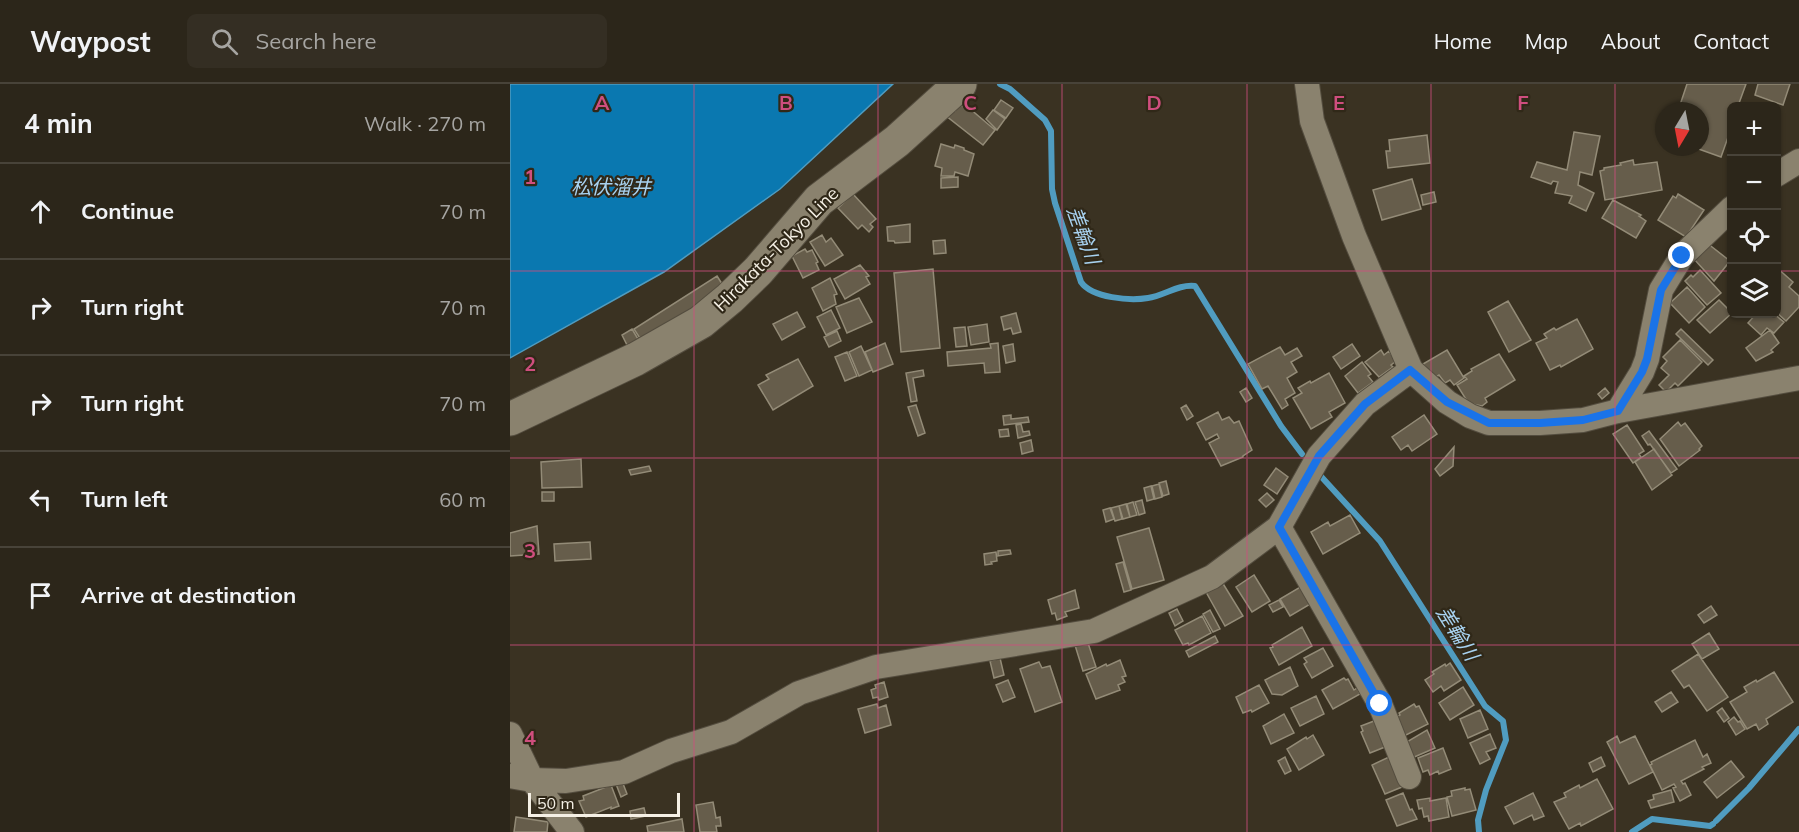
<!DOCTYPE html>
<html lang="en">
<head>
<meta charset="utf-8">
<style>
  body { margin:0; font-family:Mulish,"Noto Sans JP",sans-serif; background:#342e23; color:#f1f3f6 }
  .controls { position:absolute; right:18px; top:18px; display:grid; overflow:hidden; border-radius:9px; box-shadow:0 2px 4px #0004 }
  .controls button { width:54px; height:54px; display:grid; place-items:center; padding:0; border:0; border-bottom:2px solid #484339; background:#2c261a; color:#f1f3f6; font:30px sans-serif }
  .compass { position:absolute; left:1145px; top:18px; width:54px; height:54px; border-radius:50%; background:#2c261a; box-shadow:0 2px 4px #0004; rotate:190deg }
  .scale { position:absolute; left:18px; bottom:15px; width:152px; box-sizing:border-box; padding-left:6px; border:3px solid #f5f0e5; border-top:0; font-size:16px; line-height:21px; white-space:nowrap; color:#f5f0e5; -webkit-text-stroke:4px #302818; paint-order:stroke }
  .stop { position:absolute; width:18px; height:18px; margin:-14px; border:4px solid #1a73e8; border-radius:50%; background:#fff }
  .stop.end { background:#1a73e8; border-color:#fff; box-shadow:0 2px 6px #0008 }
  .list { margin:0; padding:0; list-style:none }
  h2 { display:flex; justify-content:space-between; align-items:center; height:78px; margin:0; padding:0 24px; font-size:26px }
  h2 small { font-size:20px; font-weight:400; color:#a6a5a2 }
  .list li { display:grid; grid-template-columns:39px 1fr auto; gap:18px; align-items:center; box-sizing:border-box; height:96px; padding:0 24px; border-top:2px solid #484339 }
  .list b { display:block; font-size:22px; white-space:nowrap }
  .list em { font-size:20px; font-style:normal; color:#a6a5a2 }
  .icon { flex:none; width:33px; height:33px; fill:none; stroke:currentColor; stroke-width:2; stroke-linecap:round; stroke-linejoin:round }
  .map { position:relative; flex:none; width:1289px; height:748px; overflow:hidden }
  header { display:flex; align-items:center; gap:36px; box-sizing:border-box; height:84px; padding:0 30px; background:#2c261a; border-bottom:2px solid #484339 }
  header strong { font-size:28px }
  nav { display:flex; gap:33px; margin-inline-start:auto; font-size:21px }
  .search { width:420px; height:54px; background:#342e23; display:flex; align-items:center; gap:15px; box-sizing:border-box; padding:0 21px; border-radius:9px; color:#a6a5a2; font-size:22px }
  main { display:flex }
  aside { flex:1; background:#2c261a }
  .map>svg:first-child { display:block }
</style>
</head>
<body>
<header>
<strong>Waypost</strong>
<div class="search"><svg class="icon" aria-label="search" viewBox="0 0 24 24"><circle cx="10" cy="10" r="6"/><path d="M15 15l6 6"/></svg>Search here</div>
<nav><a>Home</a><a>Map</a><a>About</a><a>Contact</a></nav>
</header>
<main>
<aside>
<h2>4 min<small>Walk · 270 m</small></h2>
<ul class="list">
<li><svg class="icon" aria-label="ahead" viewBox="0 0 24 24"><path d="M12 20V5M6 11l6-6 6 6"/></svg><div><b>Continue</b></div><em>70 m</em></li>
<li><svg class="icon" aria-label="right" viewBox="0 0 24 24"><path d="M7 20v-9h11M14 6l5 5-5 5"/></svg><div><b>Turn right</b></div><em>70 m</em></li>
<li><svg class="icon" aria-label="right" viewBox="0 0 24 24"><path d="M7 20v-9h11M14 6l5 5-5 5"/></svg><div><b>Turn right</b></div><em>70 m</em></li>
<li><svg class="icon" aria-label="left" viewBox="0 0 24 24"><path d="M17 20v-9H6M10 6l-5 5 5 5"/></svg><div><b>Turn left</b></div><em>60 m</em></li>
<li><svg class="icon" aria-label="arrive" viewBox="0 0 24 24"><path d="M6 21V4h12l-3 4 3 4H6"/></svg><div><b>Arrive at destination</b></div></li>
</ul>
</aside>
<div class="map">
<svg width="1289" height="748" viewBox="0 0 1289 748">
  <rect width="100%" height="100%" fill="#3a3222"/>
  <path fill="#0a78b0" stroke="#509cc0" stroke-width="1.5" d="M0 0H383L270 105 154 188 0 274Z"/>
  <g fill="none" stroke-linecap="round" stroke-linejoin="round">
    <path stroke="#509cc0" stroke-width="6" d="M490 0 500 5 535 36 541 47 542 105 545 119 571 198C582 214 620 217 638 214 654 212 668 200 685 202L771 342 792 370
      M807 388 870 457 975 622 993 637 996 656 976 706 968 736 969 748
      M1206 737 1239 704 1289 645
      M1122 748 1142 735 1200 742 1203 740"/>
  </g>
  <path fill="#665d4b" stroke="#938b77" stroke-width="1.5" d="M1177 0H1236L1228 22H1222V42L1211 73 1183 63H1190V27H1168Z
    M1248 0H1280L1273 21 1245 11Z
    M491 16 503 24 496 34 484 26Z
    M450 20 457 26 459 24 485 46 473 61 435 31 441 23 445 27Z
    M483 26 495 35 487 46 476 35Z
    M1064 48 1090 52 1082 91 1070 88 1068 101 1084 109 1076 127 1059 119 1062 112 1045 109 1048 98 1043 97 1041 100 1021 93 1027 78 1057 86Z
    M917 51 920 79 878 84 876 67H880L879 56Z
    M431 60 444 64 445 61 454 64V66L464 70 458 92 445 88 444 92H431L432 84 425 82Z
    M1123 76 1124 81 1147 78 1152 106 1095 116 1090 87 1094 86V84L1111 81 1110 79Z
    M448 93V103L431 104V94Z
    M902 95 911 125 872 136 863 106Z
    M924 108 926 118 913 121 911 111Z
    M343 110 366 135 360 140 363 143 359 148 352 141 348 145 328 124Z
    M1168 110 1194 126 1176 153 1148 136 1163 112 1166 114Z
    M1103 116 1131 131 1129 132 1136 137 1126 154 1092 134Z
    M400 140V158L385 159 384 157H378L377 143Z
    M312 151 316 158 321 154 333 171 315 182 300 158Z
    M435 156 436 169 424 170 423 157Z
    M1197 159 1220 177 1204 197 1184 175Z
    M295 165 297 168 302 166 308 178 306 179 309 186 293 194 282 172Z
    M350 181 359 192 356 193 360 200 335 215 324 195Z
    M1266 183 1283 198 1279 203 1289 212V223L1276 237 1266 228Z
    M423 185 430 264 391 268 384 189Z
    M1190 186 1211 209 1197 221 1175 197 1181 191 1183 193Z
    M207 192 216 206 133 259 124 245Z
    M320 194 327 210 324 211 326 220 313 227 302 204Z
    M1177 203 1195 223 1179 239 1160 219Z
    M349 214 362 238 337 249 326 223Z
    M1209 216 1222 229 1200 249 1187 236Z
    M998 217 1021 256 999 268 978 228Z
    M321 226 330 244 316 251 307 233Z
    M287 228 295 243 272 256 263 240Z
    M506 229 511 248 503 250 501 244 494 246 491 233Z
    M1246 230H1264L1274 238 1264 249 1257 244 1251 251 1238 239Z
    M1067 235 1083 265 1051 283 1050 281 1040 286 1026 259 1037 254 1034 250 1044 244 1046 246Z
    M477 240 479 258 461 261 458 243Z
    M455 243 457 262 446 263 444 244Z
    M122 245 131 260 120 267 112 251Z
    M1171 245 1203 276 1198 281 1166 250Z
    M1260 246 1269 259 1261 266 1263 268 1246 277 1236 264Z
    M327 247 331 257 319 263 314 253Z
    M1170 256 1192 278 1168 302 1165 299 1156 308 1149 301 1159 291 1151 284 1157 277 1153 273Z
    M375 259 383 280 363 288 355 268Z
    M488 259 490 288 475 289 474 279 438 282 437 268 481 264 480 260Z
    M503 260 505 277 496 279 493 262Z
    M842 260 850 272 831 285 823 273Z
    M351 262 362 286 349 292 339 268Z
    M770 263 775 271 787 264 792 272 781 278 787 288 777 294 785 309 775 315 778 321 772 325 758 302 752 305 738 280Z
    M871 266 874 271 879 267 886 277 881 281 883 283 869 293 855 278Z
    M937 266 954 294 944 301 940 296 935 299 929 291 924 294 913 280Z
    M337 268 347 292 335 297 325 273Z
    M989 270 1005 296 975 314 977 318 972 322 962 320 957 317 947 301 957 295 954 292 962 287 961 285Z
    M288 275 303 302 263 326 248 301 259 295 256 291Z
    M852 278 861 290 858 292 863 298 848 309 835 292Z
    M413 286 414 292 403 294 407 317 401 318 396 289Z
    M819 289 835 319 819 328 822 333 801 345 783 314 792 309 788 304 800 297 801 299Z
    M736 304 742 314 736 318 730 308Z
    M1095 304 1099 309 1092 315 1088 310Z
    M406 321 415 349 408 352 398 323Z
    M676 321 683 332 677 336 671 324Z
    M708 328 712 336 719 333 724 339 729 337 742 366 733 372V373L711 382 699 359 709 354 707 350 696 356 687 339Z
    M501 331V335L518 333 519 338 494 341 493 332Z
    M914 331 927 350 902 367 898 361 891 366 882 353Z
    M1168 338 1171 342 1175 339 1192 362 1189 365 1190 366 1169 382 1150 355Z
    M511 340 513 348 519 347 520 351 508 354 506 341Z
    M1117 341 1134 367 1129 370 1131 373 1123 379 1103 350Z
    M498 345 499 352 490 353 489 346Z
    M1139 347 1167 385 1161 389 1140 360 1138 361 1132 352Z
    M521 356 523 367 512 370 510 359Z
    M944 363 943 382 930 392 925 385Z
    M1144 365 1162 391 1142 406 1125 378Z
    M71 375 72 403 32 404 31 378Z
    M139 382 141 387 121 391 119 386Z
    M766 384 778 393 767 410 754 401Z
    M656 397 659 410 653 412 649 399Z
    M649 400 652 413 645 415 642 402Z
    M641 402 644 415 637 417 634 404Z
    M32 408H44V417H32Z
    M757 409 764 416 756 423 749 416Z
    M632 416 635 429 629 431 625 418Z
    M623 418 627 431 620 433 617 420Z
    M616 420 620 433 613 435 609 422Z
    M609 422 612 435 605 437 601 424Z
    M600 424 604 435 596 438 593 426Z
    M840 431 850 449 813 470 801 448 818 438 820 442Z
    M27 442 29 470 0 472V449Z
    M639 444 654 496 622 505 607 453Z
    M80 458 81 475 45 477 44 460Z
    M500 466 501 470 488 472V467Z
    M486 468 487 477 481 478 482 480 475 481 474 470Z
    M613 478 621 506 614 508 606 480Z
    M744 491 760 517 742 528 726 503Z
    M712 498 733 532 715 542 696 508Z
    M792 502 802 519 780 532 770 515Z
    M565 506 569 524 555 528 557 532 547 536 545 529 542 530 538 516Z
    M769 516 773 523 763 528 759 521Z
    M1201 522 1207 531 1194 539 1188 531Z
    M667 525 673 537 665 542 659 529Z
    M700 526 710 545 703 548 693 530Z
    M692 532 701 549 679 561 678 559 673 561 665 546Z
    M792 543 802 562 769 581 760 564 763 563 762 561Z
    M1199 549 1209 565 1192 575 1182 560Z
    M705 552 708 558 679 573 676 567Z
    M576 553 586 583 573 587 564 558Z
    M813 564 823 582 802 594 794 580 797 578 794 574Z
    M1188 570 1218 613 1197 627 1179 601 1174 604 1162 587Z
    M490 574 494 591 484 594 480 577Z
    M610 576 616 592 612 593 615 598 608 601 610 606 586 615 576 590 596 580 597 582Z
    M529 578 532 584 540 582 552 618 525 628 510 585Z
    M940 579 951 596 934 607 931 602 923 608 915 596 924 590 922 588 935 580 936 582Z
    M780 583 788 602 772 611 762 610 755 596Z
    M1264 588 1283 618 1256 635 1258 640 1249 646 1246 640 1237 645 1220 618 1237 608 1234 603 1246 596 1247 598Z
    M834 594 836 596 838 595 844 606 847 604 850 610 823 625 812 606Z
    M498 596 505 613 493 618 486 601Z
    M374 598 378 613 369 616 368 613 363 614 361 606 366 604 365 601Z
    M749 601 759 619 742 628 741 626 733 629 726 613Z
    M953 603 964 621 940 636 929 619Z
    M1161 608 1168 618 1152 628 1145 618Z
    M806 612 814 630 790 642 781 624Z
    M367 620 368 624 376 621 381 641 355 649 348 625Z
    M904 620 906 623 909 622 918 640 892 653 882 635 890 631 889 629Z
    M1212 624 1219 634 1214 638 1207 628Z
    M970 626 978 645 958 654 950 635Z
    M774 630 784 649 761 660 753 642Z
    M1224 633 1228 638 1230 637 1235 645 1226 651 1218 638Z
    M864 637 875 663 860 669 851 648 853 647 851 642Z
    M917 646 925 664 902 674 895 659Z
    M980 650 986 664 976 668 980 675 970 680 960 659Z
    M803 651 814 671 789 686 777 665 796 653 797 655Z
    M1107 652 1110 659 1125 652 1143 688 1119 700 1097 658Z
    M1185 656 1193 673 1197 670 1201 679 1192 683 1194 685 1171 697 1173 700 1175 699 1181 711 1170 717 1163 704 1166 703 1164 700 1152 706 1140 681 1142 680 1141 678Z
    M933 664 941 685 929 690 928 687 920 691 918 686 913 688 908 674Z
    M775 673 781 687 775 690 768 677Z
    M879 673 892 703 875 710 862 681Z
    M1091 673 1095 682 1083 688 1079 679Z
    M1221 677 1234 693 1207 714 1194 698Z
    M1087 695 1103 725 1071 742 1070 739 1059 745 1044 718 1056 713 1054 709 1069 701 1070 704Z
    M112 697 117 710 111 713 106 700Z
    M101 701 109 722 101 725V723L76 733 69 717 74 716 73 712Z
    M955 704V706L960 705 966 726 942 732 937 713 942 712 941 707Z
    M1161 706 1164 718 1141 724 1138 717 1144 715 1143 711Z
    M893 709 900 726 902 725 907 735 887 742 876 716Z
    M1023 709 1034 732 1024 736 1022 731 1004 740 995 723Z
    M920 714V717L936 714 939 733 919 737 918 732 914 733 912 724 909 725 907 716Z
    M203 718 206 734 210 733 211 742H206L207 748H190L186 721Z
    M134 724 136 732 121 735 120 727Z
    M6 733 38 738 37 748H4Z
    M172 735 174 748H138L137 742Z"/>
  <g fill="none" stroke-linecap="round" stroke-linejoin="round">
    <g stroke="#544d3f" stroke-width="26">
      <path id="street" d="M797 0 802 37 844 152 901 286 937 318 960 332 979 339H1030L1073 336 1108 327 1289 294
        M1266 91 1289 77
        M1108 327 1132 288 1137 275 1151 206 1172 172 1222 124
        M769 443 870 620 899 693
        M0 650 22 696 62 748
        M0 692 22 696 56 697 114 688 161 667 221 648 289 609 366 583 584 547 702 493 769 443 809 372 855 320 901 286"/>
    </g>
    <g stroke="#544d3f" stroke-width="35">
      <path id="secondary" d="M0 335 126 275 191 238 220 214 248 187 309 116 387 57 450 0"/>
    </g>
    <use href="#street" stroke="#8a826e" stroke-width="24"/>
    <use href="#secondary" stroke="#8a826e" stroke-width="33"/>
  </g>
  <g fill="none" stroke-linecap="round" stroke-linejoin="round">
    <path stroke="#1a73e8" stroke-width="8" d="M870 620 769 443 809 372 855 320 900 286 937 318 979 339H1030L1073 336 1108 327 1132 288 1137 275 1151 206 1172 172"/>
  </g>
  <path fill="none" stroke="#cf4e7e" stroke-width="1.5" stroke-opacity="0.55" d="M184 0V748M368 0V748M552 0V748M737 0V748M921 0V748M1105 0V748M0 187H1222M1266 187H1289M0 374H1289M0 561H1289"/>
  <g text-anchor="middle" dominant-baseline="central" stroke-width="4.5" stroke-linejoin="round" paint-order="stroke">
    <g font-size="18" fill="#f5f0e5" stroke="#302818">
      <text transform="translate(266 165) rotate(-45)">Hirakata-Tokyo Line</text>
    </g>
    <g font-size="20" font-style="italic" fill="#a8d2f0" stroke="#302818">
      <text x="101" y="102">松伏溜井</text>
      <text transform="translate(574 151) rotate(70)">差輪川</text>
      <text transform="translate(948 549) rotate(58)">差輪川</text>
    </g>
  </g>
  <g font-size="20" text-anchor="middle" font-weight="bold" fill="#cf4e7e" stroke="#302818" stroke-width="4.5" stroke-linejoin="round" paint-order="stroke">
    <text x="92" y="26">A</text>
    <text x="276" y="26">B</text>
    <text x="460" y="26">C</text>
    <text x="644" y="26">D</text>
    <text x="829" y="26">E</text>
    <text x="1013" y="26">F</text>
    <text x="20" y="100">1</text>
    <text x="20" y="287">2</text>
    <text x="20" y="474">3</text>
    <text x="20" y="661">4</text>
  </g>
</svg>
<div class="controls">
<button>+</button>
<button>−</button>
<button><svg class="icon" aria-label="locate" viewBox="0 0 24 24"><circle cx="12" cy="12" r="6"/><path d="M12 2v4M12 18v4M2 12h4M18 12h4"/></svg></button>
<button><svg class="icon" aria-label="layers" viewBox="0 0 24 24"><path d="M12 4l9 5-9 5-9-5zM3 14l9 5 9-5"/></svg></button>
</div>
<svg class="compass" viewBox="-18 -18 36 36"><path d="M0-13l5 13h-10z" fill="#e53935"/><path d="M0 13l5-13h-10z" fill="#a6a5a2"/></svg>
<div class="scale">50 m</div>
<div class="stop" style="left:870px;top:620px"></div>
<div class="stop end" style="left:1172px;top:172px"></div>
</div>
</main>
</body>
</html>
